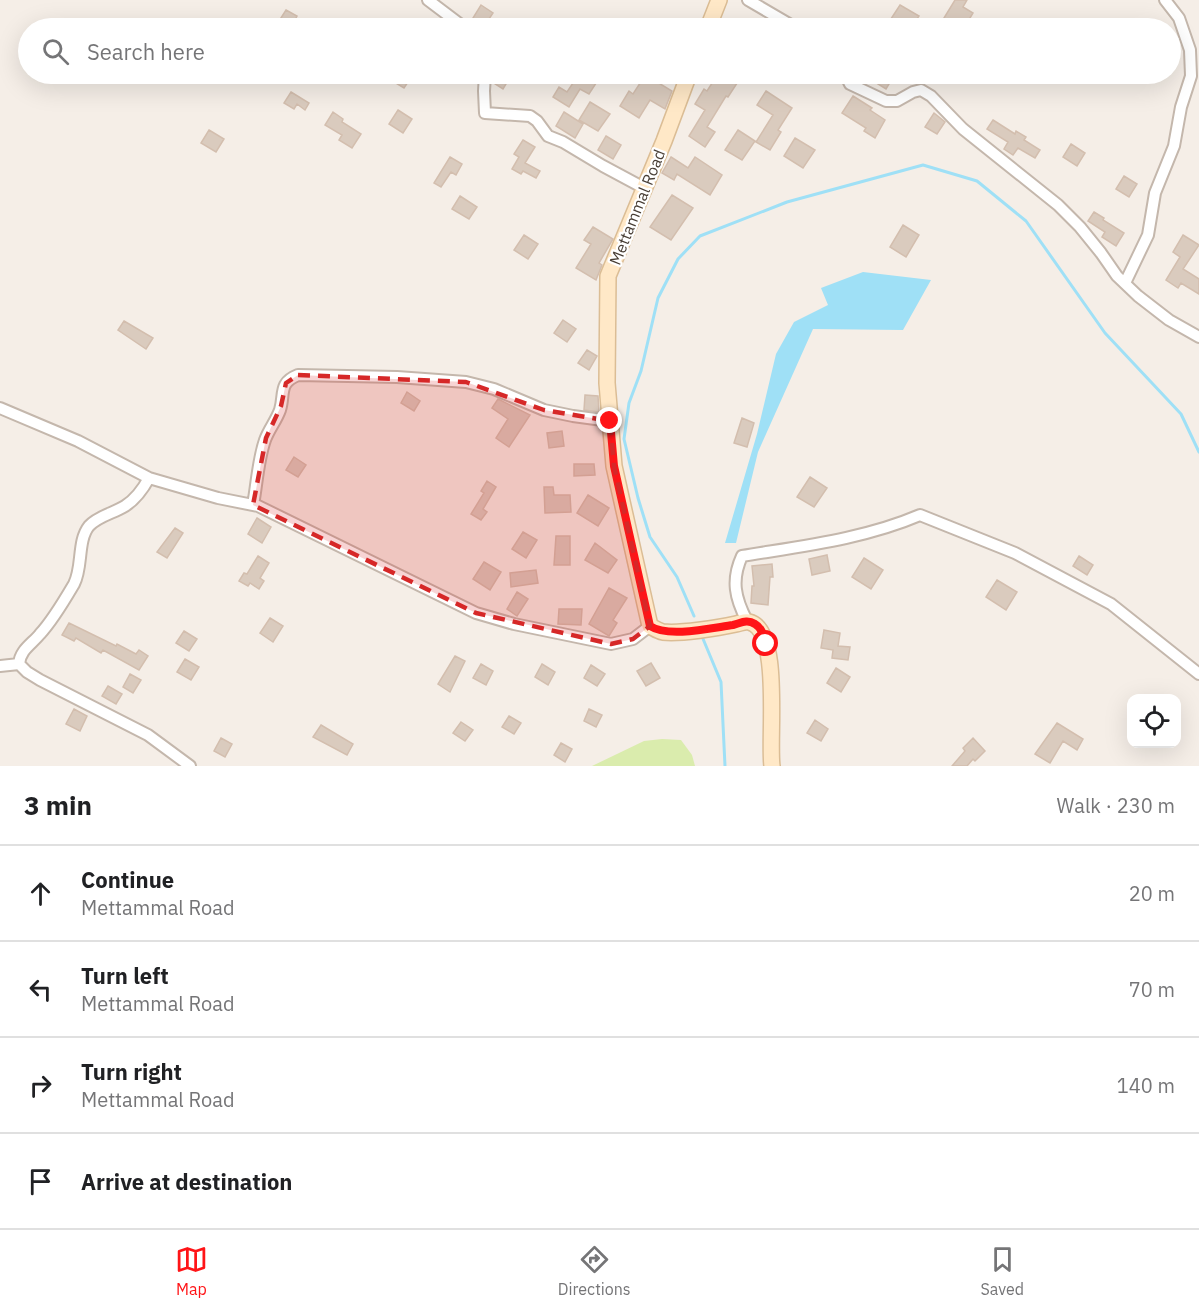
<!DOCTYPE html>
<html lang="en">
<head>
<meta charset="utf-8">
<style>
  body { margin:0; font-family:"IBM Plex Sans",sans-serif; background:#f2f2f2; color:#202124 }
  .controls { position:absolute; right:18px; bottom:18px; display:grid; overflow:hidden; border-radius:12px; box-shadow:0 6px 24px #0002 }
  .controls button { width:54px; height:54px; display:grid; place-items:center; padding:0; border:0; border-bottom:2px solid #e0e0e0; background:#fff; color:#202124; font:30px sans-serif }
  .stop { position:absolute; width:18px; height:18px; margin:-14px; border:4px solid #ff1417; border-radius:50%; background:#fff }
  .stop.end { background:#ff1417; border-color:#fff; box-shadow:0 2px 6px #0008 }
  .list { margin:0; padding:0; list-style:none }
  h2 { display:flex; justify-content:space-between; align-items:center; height:78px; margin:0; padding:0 24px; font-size:26px }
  h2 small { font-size:20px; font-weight:400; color:#757577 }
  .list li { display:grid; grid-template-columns:39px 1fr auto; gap:18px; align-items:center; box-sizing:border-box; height:96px; padding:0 24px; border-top:2px solid #e0e0e0 }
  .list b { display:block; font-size:22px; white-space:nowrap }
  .list p { margin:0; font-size:20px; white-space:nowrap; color:#757577 }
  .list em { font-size:20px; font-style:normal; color:#757577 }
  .icon { flex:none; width:33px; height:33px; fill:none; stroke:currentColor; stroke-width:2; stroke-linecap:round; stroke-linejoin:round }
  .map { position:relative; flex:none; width:1199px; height:766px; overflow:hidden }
  .search { position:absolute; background:#fff; box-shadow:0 6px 24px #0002; left:18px; right:18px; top:18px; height:66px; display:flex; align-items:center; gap:15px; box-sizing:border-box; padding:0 21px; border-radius:33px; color:#757577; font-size:22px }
  .sheet { height:462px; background:#fff }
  nav { display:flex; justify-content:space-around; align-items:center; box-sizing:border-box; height:84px; border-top:2px solid #e0e0e0; background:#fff; font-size:16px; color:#757577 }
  nav a { display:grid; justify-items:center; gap:3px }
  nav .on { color:#ff1417 }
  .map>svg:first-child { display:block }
</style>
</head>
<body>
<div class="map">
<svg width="1199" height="766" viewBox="0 0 1199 766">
  <rect width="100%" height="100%" fill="#f5eee7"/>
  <path fill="#daecad" d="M662 739 681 740 692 755 695 766H592L644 741Z"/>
  <path fill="#9fe0f6" d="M863 272 931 280 903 330 813 329 758 452 736 543H725L757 434 776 354 794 322 828 305 821 288Z"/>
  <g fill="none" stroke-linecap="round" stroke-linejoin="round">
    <path stroke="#9fe0f6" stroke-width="3" d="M694 616 677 577 650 537 638 498 624 439 629 403 641 371 658 298 678 259 700 236 787 202 923 165 977 181 1026 221 1105 333 1181 414 1199 452
      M701 634 721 682 725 766"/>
  </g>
  <path fill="#dacbbe" stroke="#d3beae" stroke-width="1.5" d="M955 0H967L963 7 973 13 964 28 944 18Z
    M481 5 493 13 485 25 473 18Z
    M900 5 919 16 911 28H885Z
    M286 10 297 16 291 28 279 21Z
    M381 74H407L412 76 404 88Z
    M494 74H512L503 89 492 82Z
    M579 74H602L589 94 580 89 569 107 553 97 559 87 567 92Z
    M646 74 659 80 657 82 672 91 665 109 650 100 639 118 620 106 629 91 633 94Z
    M718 74H743L728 97 726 96 707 127 715 132 705 147 689 136 705 110 695 104 704 89 707 91Z
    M873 74H895L886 89 870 79Z
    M766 91 792 108 778 130 781 132 770 150 756 142 773 115 757 105Z
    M291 92 309 103 305 110 297 104 294 109 284 103Z
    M853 96 872 108 870 110 885 120 875 138 864 131 866 128 842 113Z
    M590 102 610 114 598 131 579 120Z
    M398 110 412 119 403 133 389 124Z
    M333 112 343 119 342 122 361 134 352 148 339 140 342 135 325 125Z
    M564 112 583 124 575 138 556 126Z
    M934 113 945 122 937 134 925 127Z
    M993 120 1015 134 1016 131 1026 137 1024 140 1040 150 1035 158 1018 148 1013 155 1004 149 1008 142 987 129Z
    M209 130 224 139 216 152 201 143Z
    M738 130 755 141 742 160 725 150Z
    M606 136 621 145 613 159 598 150Z
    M795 138 815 150 803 168 784 156Z
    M523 140 535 147 525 163 540 171 536 178 523 171 521 174 512 169 519 157 514 154Z
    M1071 144 1085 153 1077 166 1063 157Z
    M450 157 462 164 456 175 451 172 441 187 434 183Z
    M671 157 688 168 695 157 722 175 710 195 677 174 674 180 662 173Z
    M1124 176 1137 184 1129 197 1116 189Z
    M672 195 693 208 671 240 650 227Z
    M460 196 477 207 469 219 452 209Z
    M1094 212 1104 218 1103 220 1124 233 1116 246 1102 237 1105 232 1088 221Z
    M903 225 919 235 906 257 890 247Z
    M593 227 613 239 599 263 602 265 596 280 576 268 591 244 584 240Z
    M524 235 538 244 528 259 514 250Z
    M1183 235 1199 245 1183 269 1199 279V294L1181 283 1178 288 1166 280 1180 257 1173 252Z
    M563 320 576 329 567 342 554 333Z
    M124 321 153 338 146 349 118 330Z
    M587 350 597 356 589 370 578 363Z
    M407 392 420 401 414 411 401 403Z
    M585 395 598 396 599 412 584 410Z
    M498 399 530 415 509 447 496 438 508 419 492 408Z
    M742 418 754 423 747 447 734 443Z
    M562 431 564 446 549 448 547 433Z
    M294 457 306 465 298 477 286 470Z
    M574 464H594L595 475 574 476Z
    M810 477 827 488 814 507 797 497Z
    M487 481 496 487 483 509 487 512 481 520 471 514 484 493 481 491Z
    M544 487H553L554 495H570L571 512 545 513Z
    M588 495 609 508 598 526 577 513Z
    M257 518 271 527 262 543 248 534Z
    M175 528 183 533 167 558 157 552Z
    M523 532 537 540 526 558 512 549Z
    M556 536H570V565H554Z
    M595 543 617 560 608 573 585 560Z
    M827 555 830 571 812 575 809 559Z
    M258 556 269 563 260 578 264 581 259 589 250 583 248 586 239 581 244 573 247 574Z
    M1079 556 1093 565 1087 575 1073 566Z
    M864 558 883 570 871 589 852 577Z
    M484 562 501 572 490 590 473 579Z
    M772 564 773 577H770L768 605 751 603 752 586H754L752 566Z
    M536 570 538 583 511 587 510 573Z
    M997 580 1017 592 1006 610 986 597Z
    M609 588 627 598 613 620 617 623 609 636 589 624Z
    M517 592 528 599 517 616 507 609Z
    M559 609H582L581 625 558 624Z
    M270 618 283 626 273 642 260 633Z
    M69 623 116 646 117 644 136 654 139 650 148 656 139 670 103 650 101 653 76 638 74 641 62 635Z
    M824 630 840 633 838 646 850 647 848 660 832 658 833 650 821 648Z
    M184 631 197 639 189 651 176 643Z
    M455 656 465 661 450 692 438 684Z
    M185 659 199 667 191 680 177 672Z
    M651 663 660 678 646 686 637 671Z
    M481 664 493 671 486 685 473 678Z
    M542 664 555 672 548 685 535 677Z
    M591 665 605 674 597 686 584 678Z
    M836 668 850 677 841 692 827 683Z
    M130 674 141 680 133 693 123 687Z
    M108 686 122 694 116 704 102 696Z
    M74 709 87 716 80 731 66 724Z
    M589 709 602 715 596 727 584 721Z
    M509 716 521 723 514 734 502 727Z
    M815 720 828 729 821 741 807 733Z
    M461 722 473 730 465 741 453 733Z
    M1057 723 1083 739 1077 750 1063 741 1050 763 1035 754Z
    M321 725 353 744 347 755 313 737Z
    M221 738 232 744 225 757 214 751Z
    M973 738 985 751 975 761 973 759 967 766H952L965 751 963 748Z
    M561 743 572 749 565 762 554 755Z"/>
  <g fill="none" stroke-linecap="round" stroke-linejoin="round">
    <g stroke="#c4b7ac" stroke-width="14">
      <path id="minor" d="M428 0 465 28
        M748 0 796 28
        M485 74 484 91 485 113 530 116 537 121 548 136 563 142 603 166 644 188
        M845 74 850 84 886 101H897L913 92 921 90 931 96 963 129 1058 205 1080 227 1101 253 1117 276 1138 296 1169 320 1199 337
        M1125 283 1148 235 1155 193 1174 146 1181 107 1191 76 1190 50 1179 18 1165 0
        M0 408 78 441 149 478 218 498 258 506 476 613 514 624 611 644 633 639 650 626
        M149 478C143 489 136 499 125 506 114 513 98 516 89 526 77 541 83 567 74 584 64 601 53 620 40 634 32 644 20 650 19 664L27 672 40 680 148 735 190 766
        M253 505C257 483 258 460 265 440 269 429 276 421 280 410 285 394 278 383 298 375L397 377 466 382 494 389 544 410 573 416 610 421
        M747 621C735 598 731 580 742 556 802 546 864 539 920 515L1015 553 1111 604 1199 674
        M0 666 19 664"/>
    </g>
    <g stroke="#dbbd95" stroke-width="18">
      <path id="secondary" d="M708 28 719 0
        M689 74 664 141 608 276 607 383 614 466 650 626C654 628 658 631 663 632 680 634 718 628 736 624 741 623 745 621 749 622 782 629 768 740 772 766"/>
    </g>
    <use href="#minor" stroke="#fff" stroke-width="10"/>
    <use href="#secondary" stroke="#ffe8c7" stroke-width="15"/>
  </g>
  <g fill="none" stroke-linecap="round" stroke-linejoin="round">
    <path stroke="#ff1417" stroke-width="8" d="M610 421 614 466 650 626C668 638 711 628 733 625 741 623 747 619 755 624 762 628 764 636 766 644"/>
  </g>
  <path fill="#d62828" fill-opacity="0.2" stroke="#d62828" stroke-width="4.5" stroke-dasharray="12 8" stroke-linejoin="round" d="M298 375 466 382 544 410 610 421 614 466 650 626 633 639 611 644 476 613 253 505 266 438 281 406 286 383Z"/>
  <g text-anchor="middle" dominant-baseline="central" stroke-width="4.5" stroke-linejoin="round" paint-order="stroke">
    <g font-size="16" fill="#483e35" stroke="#fff">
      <text transform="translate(637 207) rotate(-68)">Mettammal Road</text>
    </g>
  </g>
</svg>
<div class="controls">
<button><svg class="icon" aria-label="locate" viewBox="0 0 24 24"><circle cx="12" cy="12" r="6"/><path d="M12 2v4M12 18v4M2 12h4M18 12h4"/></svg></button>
</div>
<div class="stop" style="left:766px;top:644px"></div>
<div class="stop end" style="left:610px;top:421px"></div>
<div class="search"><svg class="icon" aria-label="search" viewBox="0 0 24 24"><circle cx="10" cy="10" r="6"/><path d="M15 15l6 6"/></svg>Search here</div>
</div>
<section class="sheet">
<h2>3 min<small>Walk · 230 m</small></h2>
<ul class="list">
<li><svg class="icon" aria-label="ahead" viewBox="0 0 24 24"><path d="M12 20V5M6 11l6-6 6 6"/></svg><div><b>Continue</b><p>Mettammal Road</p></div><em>20 m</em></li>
<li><svg class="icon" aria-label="left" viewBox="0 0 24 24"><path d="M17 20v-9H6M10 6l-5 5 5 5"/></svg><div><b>Turn left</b><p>Mettammal Road</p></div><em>70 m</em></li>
<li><svg class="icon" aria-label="right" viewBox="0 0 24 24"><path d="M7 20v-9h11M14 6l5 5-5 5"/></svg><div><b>Turn right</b><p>Mettammal Road</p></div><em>140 m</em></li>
<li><svg class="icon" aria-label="arrive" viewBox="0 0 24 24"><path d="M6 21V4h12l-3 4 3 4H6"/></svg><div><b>Arrive at destination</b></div></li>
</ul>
</section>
<nav>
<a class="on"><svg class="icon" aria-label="map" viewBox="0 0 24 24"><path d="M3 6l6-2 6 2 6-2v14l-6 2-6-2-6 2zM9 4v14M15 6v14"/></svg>Map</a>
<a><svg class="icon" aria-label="directions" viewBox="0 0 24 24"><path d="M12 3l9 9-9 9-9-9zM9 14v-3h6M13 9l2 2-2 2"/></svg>Directions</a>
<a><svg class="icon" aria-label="saved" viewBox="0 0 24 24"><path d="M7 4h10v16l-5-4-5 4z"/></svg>Saved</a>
</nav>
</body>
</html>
